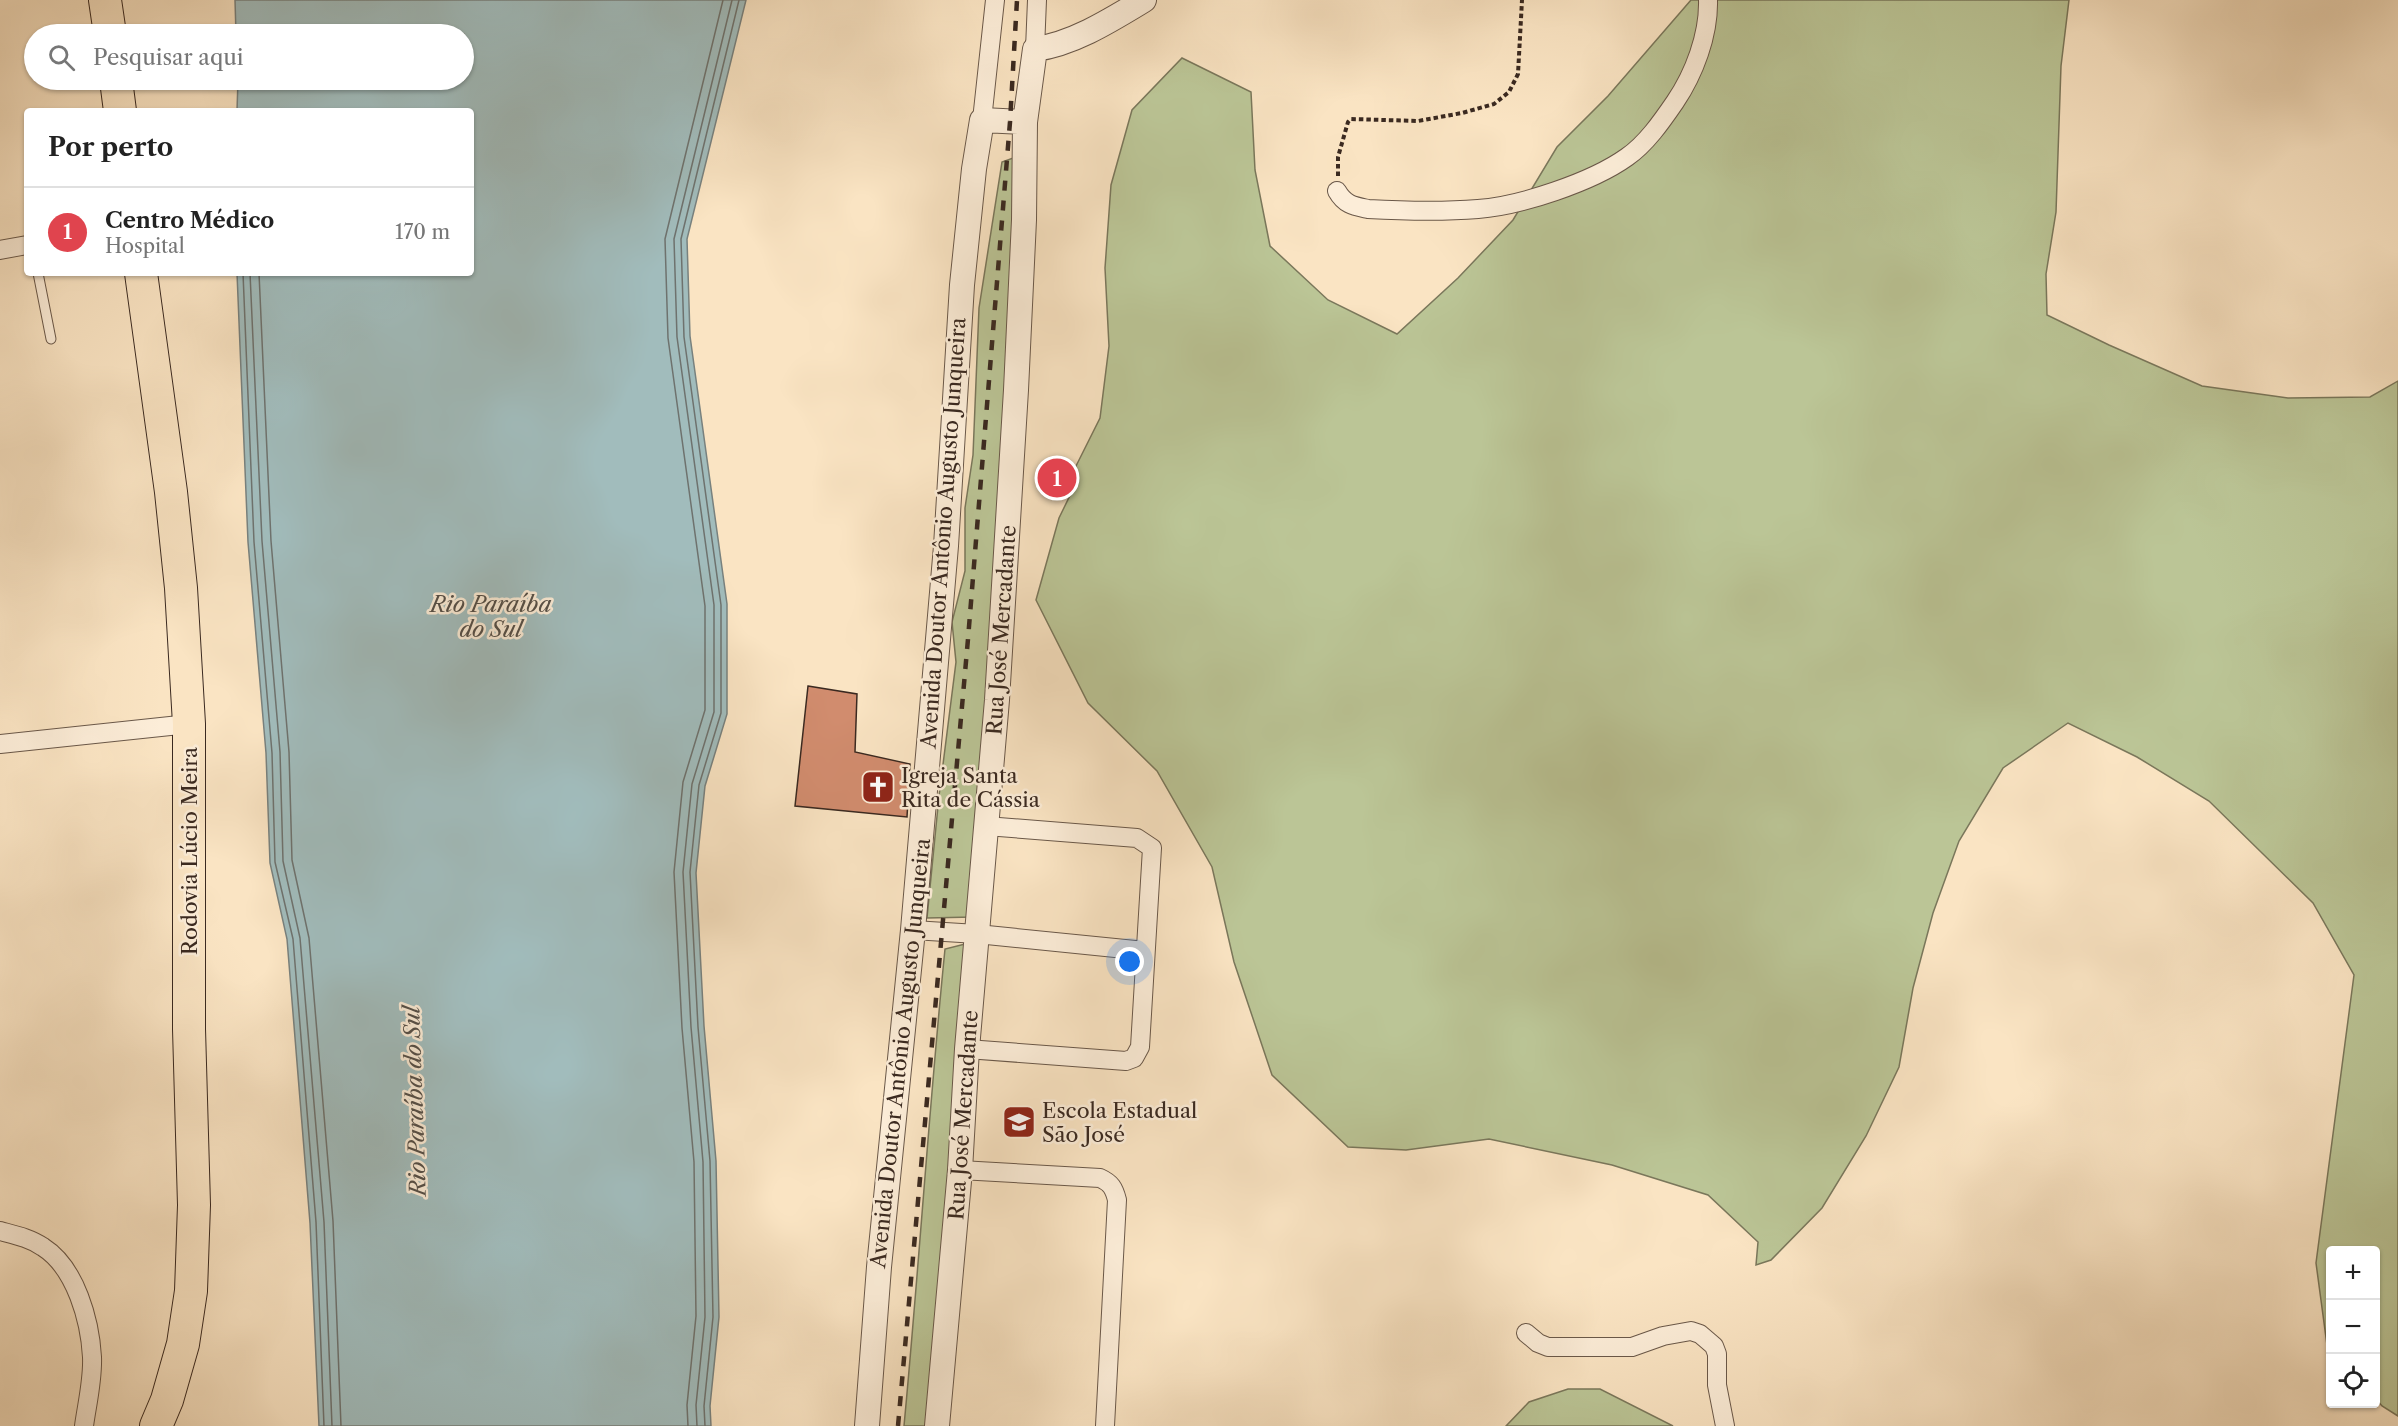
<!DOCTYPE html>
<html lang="pt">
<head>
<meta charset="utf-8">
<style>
  body { margin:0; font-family:"Libre Caslon Text",serif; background:#f2f2f2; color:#222 }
  .controls { position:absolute; right:18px; bottom:18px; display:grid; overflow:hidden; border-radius:6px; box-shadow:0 2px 4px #0004 }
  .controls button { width:54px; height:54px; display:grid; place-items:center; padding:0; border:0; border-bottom:2px solid #e0e0e0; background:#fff; color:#222; font:30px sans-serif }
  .you { position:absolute; left:1130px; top:962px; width:21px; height:21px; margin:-15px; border:4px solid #fff; border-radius:50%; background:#1a73e8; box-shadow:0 0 0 9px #1a73e833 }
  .badge { display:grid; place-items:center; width:39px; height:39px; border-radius:50%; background:#0f766e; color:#fff; font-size:20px; font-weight:700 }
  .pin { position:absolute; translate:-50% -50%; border:3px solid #fff; box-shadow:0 2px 6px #0006 }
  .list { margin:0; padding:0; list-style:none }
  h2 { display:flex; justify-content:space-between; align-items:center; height:78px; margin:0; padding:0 24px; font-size:26px }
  h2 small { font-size:20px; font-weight:400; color:#767676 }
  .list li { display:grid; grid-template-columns:39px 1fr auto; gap:18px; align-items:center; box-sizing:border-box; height:90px; padding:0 24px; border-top:2px solid #e0e0e0 }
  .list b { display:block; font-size:22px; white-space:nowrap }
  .list p { margin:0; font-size:20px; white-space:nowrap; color:#767676 }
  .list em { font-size:20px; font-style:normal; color:#767676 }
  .icon { flex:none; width:33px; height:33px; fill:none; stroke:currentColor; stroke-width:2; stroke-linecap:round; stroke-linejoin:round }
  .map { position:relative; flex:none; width:2398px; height:1426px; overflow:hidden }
  .search { position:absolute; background:#fff; box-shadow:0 2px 4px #0004; left:24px; top:24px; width:450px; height:66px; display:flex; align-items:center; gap:15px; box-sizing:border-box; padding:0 21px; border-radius:33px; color:#767676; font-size:22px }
  .panel { position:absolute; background:#fff; box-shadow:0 2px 4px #0004; left:24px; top:108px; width:450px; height:168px; border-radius:6px }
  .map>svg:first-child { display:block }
</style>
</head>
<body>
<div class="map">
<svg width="2398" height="1426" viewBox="0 0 2398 1426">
  <rect width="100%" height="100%" fill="#fae4c3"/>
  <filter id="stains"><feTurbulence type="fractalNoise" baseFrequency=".00333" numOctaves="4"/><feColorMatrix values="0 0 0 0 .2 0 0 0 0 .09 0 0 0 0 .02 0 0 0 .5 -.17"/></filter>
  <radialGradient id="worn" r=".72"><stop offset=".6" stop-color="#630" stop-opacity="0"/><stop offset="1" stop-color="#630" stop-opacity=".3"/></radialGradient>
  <path fill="#bbc596" stroke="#7a775b" stroke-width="1.5" d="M1691 0H2069L2061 66 2056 212 2046 274 2047 315 2109 345 2202 386 2288 398 2370 397 2398 381V1416L2382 1406 2376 1399V1250H2330V1349L2327 1345 2316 1263 2354 975 2313 903 2209 801 2137 757 2068 723 2003 768 1959 841 1933 913 1913 988 1899 1067 1866 1136 1822 1208 1771 1260 1756 1265 1758 1242 1708 1195 1612 1165 1489 1139 1406 1150 1348 1147 1272 1075 1234 962 1212 867 1157 771 1088 703 1036 600 1059 518 1078 479 1069 480 1100 418 1109 346 1105 268 1111 185 1132 110 1182 58 1251 92 1255 170 1270 246 1328 300 1397 334 1458 278 1513 220 1557 147 1608 96Z
    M1024 154 973 917 927 918 939 796 956 662 952 622 965 571V508L973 455 979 308 1002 162Z
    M973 942 933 1426H904C919 1267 929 1108 945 949Z
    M1568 1389H1600L1673 1426H1506L1529 1402Z"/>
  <path fill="#a1bcbc" stroke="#78817e" stroke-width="1.5" d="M235 0H746L687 239 690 336 727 604V714L705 786 696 873 704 1026 716 1161 719 1317 710 1406 711 1426H319L310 1223 287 939 270 863 266 753 248 542 237 273H471V111H237L238 80H464V34H236Z"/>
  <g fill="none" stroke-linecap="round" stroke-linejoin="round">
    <path stroke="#6e726e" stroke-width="1.5" d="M243 273 254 542 272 753 275 862 293 939 316 1222 324 1426
      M250 273 262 541 280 752 283 861 300 938 324 1222 332 1426
      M259 273 271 541 289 752 292 860 309 938 333 1221 341 1426
      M688 1426 687 1405 696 1316 694 1162 682 1028 674 872 683 782 705 710V606L668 338 665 239 723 0
      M697 1426 696 1405 705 1317 703 1162 691 1027 683 872 692 784 714 712V605L677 337 674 239 732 0
      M705 1426 704 1406 713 1317 710 1161 698 1027 690 872 699 785 721 713V605L684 337 681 239 739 0"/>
  </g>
  <path fill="#d18c6e" stroke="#3a2920" stroke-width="1.5" d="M808 686 857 694 855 752 910 764 907 817 795 806Z"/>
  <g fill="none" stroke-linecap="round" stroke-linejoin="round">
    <g stroke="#6a5849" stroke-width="11">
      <path id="service" d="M38 273 51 339"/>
    </g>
    <g stroke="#6a5849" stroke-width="20">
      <path id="minor" d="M1035 49 1037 0
        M982 120 995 0
        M1337 191C1345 205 1354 206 1368 209 1405 211 1441 212 1478 209 1520 206 1592 182 1627 157 1646 144 1662 121 1675 102 1694 74 1709 35 1708 0
        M0 250 27 245
        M0 744 189 724
        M913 930 977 934 1145 951
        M967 1049 1126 1061 1134 1058 1140 1047 1152 848 1137 838 986 826
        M960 1170 1100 1178C1111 1183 1114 1188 1117 1200L1105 1426
        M0 1231C15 1235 30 1238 43 1247 76 1268 90 1321 92 1357 93 1380 87 1404 84 1426
        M1526 1333 1538 1343 1548 1347H1632L1663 1336 1691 1331 1700 1334 1714 1346 1717 1354V1385L1725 1426"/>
    </g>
    <g stroke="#6a5849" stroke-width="26">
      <path id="tertiary" d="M867 1426 879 1267 913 930 946 546 962 285 974 169 982 120 1025 122
        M937 1426 960 1170 967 1049 997 700 1016 390 1024 220 1025 122 1035 49C1073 44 1111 20 1144 0"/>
    </g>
    <g stroke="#3a2920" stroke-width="34">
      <path id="trunk" d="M105 0 110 34
        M116 80 120 111
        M141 273 171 492 181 588 189 724V1029L194 1205 191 1291 183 1344 167 1400 156 1426"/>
    </g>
    <path stroke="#3a2920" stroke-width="4" stroke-dasharray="4.5 3" stroke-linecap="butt" d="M1338 176V157L1348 122 1351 119 1418 121 1462 113 1494 104 1509 92 1518 74 1522 0"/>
    <use href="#service" stroke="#fcedd8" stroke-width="9"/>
    <use href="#minor" stroke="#fcedd8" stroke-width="18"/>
    <use href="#tertiary" stroke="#fcedd8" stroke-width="24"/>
    <use href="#trunk" stroke="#fae4c3" stroke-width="32"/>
    <path stroke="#3a2920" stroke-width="4.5" stroke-dasharray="10 10" stroke-linecap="butt" d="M898 1426 968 639 1010 122 1017 0"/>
  </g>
  <defs>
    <g id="church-square" transform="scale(1.725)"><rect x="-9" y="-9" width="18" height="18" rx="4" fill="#8f2418" stroke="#fcedd8"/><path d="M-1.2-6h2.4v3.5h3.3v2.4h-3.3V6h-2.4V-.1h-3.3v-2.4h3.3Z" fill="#fff"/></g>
    <g id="school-square" transform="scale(1.725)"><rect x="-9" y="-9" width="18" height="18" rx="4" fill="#8f2418" stroke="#fcedd8"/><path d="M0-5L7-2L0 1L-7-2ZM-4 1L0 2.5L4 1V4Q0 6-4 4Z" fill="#fff"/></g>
  </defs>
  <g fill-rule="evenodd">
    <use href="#church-square" x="878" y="787"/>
    <use href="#school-square" x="1019" y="1122"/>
  </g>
  <g text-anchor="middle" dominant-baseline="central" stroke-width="5" stroke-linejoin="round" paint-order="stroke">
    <g font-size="21" fill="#3a2920" stroke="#fcedd8">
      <text transform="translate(943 533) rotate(-86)">Avenida Doutor Antônio Augusto Junqueira</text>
      <text transform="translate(1001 630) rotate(-86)">Rua José Mercadante</text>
      <text transform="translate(189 851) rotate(-90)">Rodovia Lúcio Meira</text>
      <text transform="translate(900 1053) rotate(-84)">Avenida Doutor Antônio Augusto Junqueira</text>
      <text transform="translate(963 1115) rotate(-86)">Rua José Mercadante</text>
    </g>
    <g font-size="21" fill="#3a2920" stroke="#fcedd8" text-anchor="start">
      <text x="901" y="775">Igreja Santa<tspan x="901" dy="24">Rita de Cássia</tspan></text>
      <text x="1042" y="1110">Escola Estadual<tspan x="1042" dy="24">São José</tspan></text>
    </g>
    <g font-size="22" font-style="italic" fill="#544e47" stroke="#fcedd8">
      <text x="491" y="604">Rio Paraíba<tspan x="491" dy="25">do Sul</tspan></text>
      <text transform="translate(415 1101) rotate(-92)">Rio Paraíba do Sul</text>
    </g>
  </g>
  <rect width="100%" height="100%" filter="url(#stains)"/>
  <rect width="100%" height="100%" fill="url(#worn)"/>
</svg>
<div class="controls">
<button>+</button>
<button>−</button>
<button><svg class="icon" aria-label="locate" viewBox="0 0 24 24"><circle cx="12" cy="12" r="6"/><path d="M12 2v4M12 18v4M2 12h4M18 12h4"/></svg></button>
</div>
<div class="you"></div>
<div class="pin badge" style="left:1057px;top:478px;background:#e0444e">1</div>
<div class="search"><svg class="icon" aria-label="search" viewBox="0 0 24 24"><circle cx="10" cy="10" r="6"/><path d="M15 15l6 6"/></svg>Pesquisar aqui</div>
<section class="panel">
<h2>Por perto<small></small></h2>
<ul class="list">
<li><span class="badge" style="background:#e0444e">1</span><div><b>Centro Médico</b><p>Hospital</p></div><em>170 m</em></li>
</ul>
</section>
</div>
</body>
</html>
